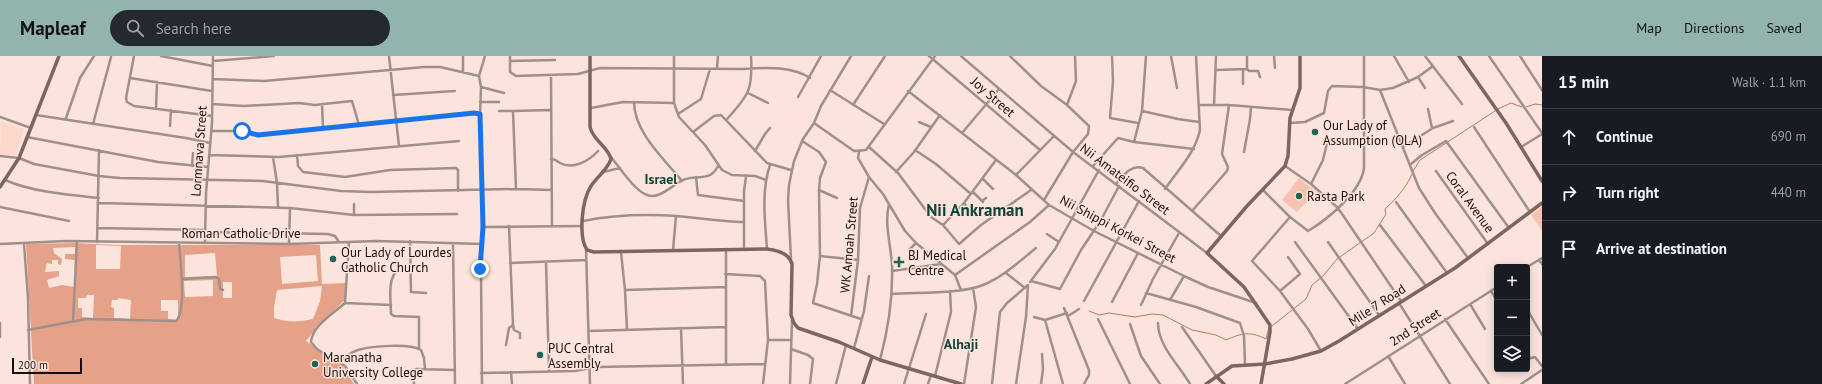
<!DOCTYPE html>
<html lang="en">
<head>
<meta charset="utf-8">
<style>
  body { margin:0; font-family:"PT Sans",sans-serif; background:#242831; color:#f1f3f6 }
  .controls { position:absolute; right:12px; bottom:12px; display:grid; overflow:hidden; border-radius:4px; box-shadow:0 2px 10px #0003 }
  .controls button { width:36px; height:36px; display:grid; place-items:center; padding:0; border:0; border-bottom:1px solid #363941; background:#171b24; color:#f1f3f6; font:20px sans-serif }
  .scale { position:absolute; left:12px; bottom:10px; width:70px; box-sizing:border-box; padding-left:4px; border:2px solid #180c07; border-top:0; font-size:11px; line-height:14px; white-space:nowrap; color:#180c07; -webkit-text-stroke:3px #fbe4dc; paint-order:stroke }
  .stop { position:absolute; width:12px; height:12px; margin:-9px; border:3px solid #1a73e8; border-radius:50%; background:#fff }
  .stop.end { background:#1a73e8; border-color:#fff; box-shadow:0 1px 4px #0008 }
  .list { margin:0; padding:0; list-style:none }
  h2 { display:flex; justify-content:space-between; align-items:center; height:52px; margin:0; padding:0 16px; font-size:17px }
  h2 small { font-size:13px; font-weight:400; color:#9ea1a6 }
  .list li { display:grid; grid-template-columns:26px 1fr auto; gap:12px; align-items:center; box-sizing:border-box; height:56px; padding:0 16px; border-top:1px solid #363941 }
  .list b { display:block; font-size:15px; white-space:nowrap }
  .list em { font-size:13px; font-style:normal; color:#9ea1a6 }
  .icon { flex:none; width:22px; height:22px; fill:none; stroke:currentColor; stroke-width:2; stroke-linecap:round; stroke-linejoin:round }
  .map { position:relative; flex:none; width:1542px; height:328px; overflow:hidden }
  header { display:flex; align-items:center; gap:24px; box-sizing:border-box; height:56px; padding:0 20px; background:#93b3ad; color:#111 }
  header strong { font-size:19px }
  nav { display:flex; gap:22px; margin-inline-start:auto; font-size:14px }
  .search { width:280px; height:36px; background:#242831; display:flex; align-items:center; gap:10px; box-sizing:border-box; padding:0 14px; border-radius:22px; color:#9ea1a6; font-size:15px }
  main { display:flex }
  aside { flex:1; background:#171b24 }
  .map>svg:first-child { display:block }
</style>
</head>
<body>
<header>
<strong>Mapleaf</strong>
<div class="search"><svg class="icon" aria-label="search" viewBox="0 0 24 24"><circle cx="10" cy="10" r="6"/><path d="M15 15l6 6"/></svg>Search here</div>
<nav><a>Map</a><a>Directions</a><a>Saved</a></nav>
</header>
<main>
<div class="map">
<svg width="1542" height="328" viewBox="0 0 1542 328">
  <rect width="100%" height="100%" fill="#fbe4dc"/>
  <path fill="#fcd8ca" d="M1 66 24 73 16 99H0Z"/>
  <path fill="#f7c3b0" d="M1299 122 1316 136 1297 156 1282 144Z
    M1542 151V175L1531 159Z"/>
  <path fill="#e6a289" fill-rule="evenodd" d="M75 187 117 189H320L322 228 345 227V244L320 268 306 285 342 309 354 328H34L26 188ZM96 189 121 190 120 213H96ZM75 191V198H65V203L75 204 74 231 62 229 49 232 47 224 59 220V215L45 216 47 207 52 208V204H58V208L61 209 62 203 54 197 53 192ZM215 197 217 220 185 221V199ZM316 199 318 225 282 228 280 201ZM213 224V240L185 241 184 225ZM223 226H232V242H223ZM322 230 320 245 313 263C297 266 290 267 274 262V251L277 234ZM87 239H94L93 262 82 261V252H78V242H86ZM118 242 131 244 130 263 114 262V252L111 251 112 244H118ZM161 244H178V264L168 263V255H161Z"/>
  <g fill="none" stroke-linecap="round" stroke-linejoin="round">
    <path stroke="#b97961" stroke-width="1" d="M1526 51 1535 48 1542 49
      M1498 53 1511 47 1522 51
      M1413 115 1420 104 1495 55
      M1089 255 1099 259 1109 257 1135 261 1152 258 1163 259 1192 274 1216 279 1226 284C1242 277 1250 275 1266 283L1269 271
      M1272 270 1306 243 1312 229 1323 220 1337 203 1374 177 1386 158 1385 153C1396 143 1406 132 1412 118"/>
    <path stroke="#a0908b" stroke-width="2.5" d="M134 0 126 42 127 46 134 50 212 60
      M161 0 213 10
      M389 0 399 90
      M463 0V16
      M510 0V16L516 20 578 18 600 12 740 13C763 12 790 9 810 22
      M674 0V47L679 61 705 89 722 114 732 119 755 120 766 124
      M929 0 1040 94
      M961 0 1073 96 1207 197
      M1010 0 1041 30 1067 49 1089 70 1088 78 1073 96 1044 144
      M1112 0 1113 25 1110 62 1138 67
      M1171 0 1177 32
      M1274 0 1275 12
      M1394 0 1409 26
      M1425 0 1462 48
      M1489 0 1542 77
      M1520 0 1542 34
      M213 5 274 0
      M510 5 555 4
      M717 12 718 0
      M1247 13 1249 15H1258L1260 21
      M1216 14 1247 13V0
      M1243 14V28
      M551 19 552 170
      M1418 21 1425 32
      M130 22 212 35
      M213 23 264 25 424 11H440L479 20
      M481 31 504 37
      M830 34 884 68
      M1380 34 1419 132 1435 157 1468 202
      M908 35 1016 119 1049 149 1094 175 1184 220 1208 231 1256 247
      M748 37 768 47
      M393 39 455 35
      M798 41 821 0
      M480 46H499
      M634 46C634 76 664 103 682 125
      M212 48 244 50 299 47 315 49 352 45 359 69
      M322 48 323 72
      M853 49 885 0
      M1067 49 1076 25 1075 0
      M1199 49H1229L1292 54
      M1214 49 1216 0
      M156 52 157 26
      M591 52 623 46 674 47
      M1428 53 1432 72
      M499 55H513
      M1142 55 1178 63 1199 66
      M678 58 701 43 710 13
      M36 59 186 82 210 87
      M0 61 31 72
      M66 62 80 22 94 0
      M727 63C749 39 753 33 751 0
      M919 66 931 71
      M814 67 854 95 866 94 935 0
      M1290 67 1305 66 1324 57 1328 35 1332 30 1363 31 1380 34 1393 32 1418 21 1433 10
      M93 68 111 1
      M170 70 171 54
      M1474 71 1530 156
      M211 75H242L257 79 474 57 480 59
      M693 76 714 60 721 59 767 107 791 114
      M962 77 999 33
      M27 81 158 106 208 111
      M802 85 819 96 826 106 820 122 819 134 820 200 817 228 813 247 861 263
      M1134 86 1142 55 1146 0
      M869 91 898 117 931 161 943 169 959 188 981 169 1031 134
      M1403 91 1433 72 1453 65
      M1521 91 1542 78
      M915 94 936 108 971 138
      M755 95 765 78 770 72
      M859 96 858 102 869 121 883 138 905 175 916 187 955 219 961 234
      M1244 96 1250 63 1251 51
      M209 99 279 101 459 85
      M297 99 298 110 303 116 345 121 390 114 456 112 458 114V135
      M0 100 19 102 34 108 99 120 120 122 263 125 341 135 371 136 516 133 552 134
      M273 101 277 127 278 151
      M611 101C619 111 635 135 647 139 659 144 672 129 683 124 691 120 702 123 710 119 714 117 716 114 718 110
      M551 103C556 103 556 105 560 107 573 114 589 105 598 95
      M1411 108 1422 99 1446 85 1509 172
      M192 110 193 97
      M1093 110 1118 82 1134 86 1194 93
      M1285 110 1311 128 1338 152 1401 245
      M1436 115 1488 188
      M603 116 620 112
      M896 116 914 96 940 59
      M1016 119 1054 80
      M696 121 698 139 744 145
      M983 123 993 133
      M5 124C32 136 69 139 99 142
      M1116 128C1123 120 1131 108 1143 112L1221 180
      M1311 128 1323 104 1327 87 1364 85
      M516 133 513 55 550 54
      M1165 133C1178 114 1195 97 1200 74L1196 0
      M819 134 837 142
      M1263 134 1290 161 1308 175C1328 163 1361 136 1364 112V0
      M973 136 983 146
      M982 145 986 142
      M1396 146 1447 217
      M99 147 290 152 354 159 457 158
      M964 147 973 159
      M354 148V159
      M0 151 69 165
      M1192 155 1227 115 1228 111 1222 98 1229 49
      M1290 161 1252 205 1280 235 1308 273 1321 295
      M583 165C613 159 646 158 677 160 700 162 722 166 744 166
      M943 169 964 147 996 104
      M1380 169 1426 230
      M509 170 513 269 514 274 520 277V282
      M483 171 582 170
      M98 172 205 174
      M205 176 328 178 335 180 339 186
      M1047 178 1059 186
      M410 185 411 236 426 237
      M97 186 99 94
      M349 186 345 247C334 257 312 270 311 286L317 293 345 310 357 328
      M1295 186 1358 273
      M1328 186 1379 259
      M205 187 206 137 212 67 213 0
      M453 187 455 328
      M0 188 66 185 289 188 377 185 482 188
      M24 188 28 242 30 328
      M289 188 290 152
      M586 193 590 328
      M767 193C765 165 761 135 770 109
      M673 194 676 160
      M744 194V135L746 121
      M909 194 916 187
      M621 196 625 234 627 273
      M820 200 858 204
      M791 203 788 144 789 129 794 105 803 83 814 67 821 50 851 0
      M1539 204 1542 208
      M546 206 549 315
      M510 207 586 204
      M1527 211 1542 202
      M410 214 397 215C387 223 391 246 391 258L394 260 419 261V293
      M892 215 941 208
      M1006 217 1025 232
      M725 218 760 220 765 225 768 284 763 328
      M955 219 1030 166 1049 149
      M183 223 216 221 219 223 220 233 223 234
      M1031 225 1060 233 1081 194 1101 164 1119 130
      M1030 226 1055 193 1099 114
      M625 234 725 231
      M1280 235 1300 218 1288 201
      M1491 235 1497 244
      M1146 237 1196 251 1240 267 1244 280 1245 308
      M891 238C916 236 962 238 983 229 1003 221 1020 205 1036 192
      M1170 244 1184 220
      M1084 245 1139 145
      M1112 246 1138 197
      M345 247 391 249
      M1399 247 1450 328
      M1470 248 1485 273
      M1141 249 1153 223 1179 177
      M1064 252 1089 314V319L1084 328
      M1527 253 1542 279
      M851 260 858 204 860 152 869 121
      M1068 260 1079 253
      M1034 261 1045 264 1063 328
      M1098 263 1130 328
      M1445 263 1489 328
      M1045 264 1067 257
      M73 265 77 185
      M0 267V281
      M1158 267C1158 290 1179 309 1190 328
      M1130 268 1141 300 1160 328
      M1182 271 1216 320
      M681 272 683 328
      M28 274 86 263 176 265C187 255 180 202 179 187
      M589 275 725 271
      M768 284H791
      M506 289 509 272 513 269
      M854 292 864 255 869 220
      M791 293 808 299 813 303 810 328
      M1388 300 1405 328
      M1527 303 1535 301 1542 310
      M880 304C888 274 893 241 892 210 891 188 884 169 889 148
      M339 306C345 301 351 296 358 294 372 290 409 287 421 294L424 302 425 313
      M726 309V194
      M511 316 512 328
      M481 317 575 315 596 311 765 308
      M935 320 951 256 950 235
      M414 328 413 317 416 313 455 314
      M482 328 481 213 483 171 480 59 481 31 479 20 485 0
      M790 328 792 264
      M836 328 846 289
      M904 328 926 258
      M928 328 931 319
      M964 328 976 251 973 232
      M992 328 1000 256 1007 247 1028 229 1026 261 1016 328
      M1041 328 1043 313 1042 298
      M1345 328 1497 231
      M1521 328 1542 314"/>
    <path stroke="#7c665e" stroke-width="3.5" d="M590 0V71C593 85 608 90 611 103 608 113 597 121 591 130 582 144 578 180 587 194L594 196 767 193C777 194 789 197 792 208L791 259 794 267 798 272 839 286 880 304 961 328
      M1459 0 1506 67 1542 125
      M0 131 19 102 59 0
      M1216 320 1224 328
      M863 328 872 301
      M1206 328 1232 310 1265 308 1292 303 1321 295 1339 285 1455 212 1542 147
      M1261 328 1270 276V269L1244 231 1207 197 1247 150 1285 110 1288 100 1290 62 1300 32V0"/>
  </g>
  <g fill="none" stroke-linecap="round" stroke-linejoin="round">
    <path stroke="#1a73e8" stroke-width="5" d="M242 75 258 79 474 57 480 58 483 171 480 213"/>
  </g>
  <g fill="#216454" stroke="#fbe4dc" stroke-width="1.5">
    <circle cx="1315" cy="76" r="4"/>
    <circle cx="1299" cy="140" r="4"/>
    <circle cx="333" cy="203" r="4"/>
    <path d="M897 200h4v4h4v4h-4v4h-4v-4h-4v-4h4z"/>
    <circle cx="540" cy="299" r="4"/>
    <circle cx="315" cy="308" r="4"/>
  </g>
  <g text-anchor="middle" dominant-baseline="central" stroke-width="3" stroke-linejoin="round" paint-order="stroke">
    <g font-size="13" fill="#180c07" stroke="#fbe4dc">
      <text transform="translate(993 41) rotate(41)">Joy Street</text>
      <text transform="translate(199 95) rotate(-86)">Lormnava Street</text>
      <text transform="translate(1125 123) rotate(37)">Nii Amateifio Street</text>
      <text transform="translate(1470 146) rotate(54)">Coral Avenue</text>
      <text transform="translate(1118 173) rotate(28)">Nii Shippi Korkei Street</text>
      <text x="241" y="177">Roman Catholic Drive</text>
      <text transform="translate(849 189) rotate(-85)">WK Amoah Street</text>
      <text transform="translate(1377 249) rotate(-33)">Mile 7 Road</text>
      <text transform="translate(1415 271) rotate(-33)">2nd Street</text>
    </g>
    <g font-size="13" fill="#180c07" stroke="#fbe4dc" text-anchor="start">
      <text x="1323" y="69">Our Lady of<tspan x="1323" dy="15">Assumption (OLA)</tspan></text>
      <text x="1307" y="140">Rasta Park</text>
      <text x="341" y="196">Our Lady of Lourdes<tspan x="341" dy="15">Catholic Church</tspan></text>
      <text x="908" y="199">BJ Medical<tspan x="908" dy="15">Centre</tspan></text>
      <text x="548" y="292">PUC Central<tspan x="548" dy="15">Assembly</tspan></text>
      <text x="323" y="301">Maranatha<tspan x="323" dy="15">University College</tspan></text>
    </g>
    <g font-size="14" font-weight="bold" fill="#0e4539" stroke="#fbe4dc">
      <text x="661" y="123">Israel</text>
      <text x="961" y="288">Alhaji</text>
    </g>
    <g font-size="17" font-weight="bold" fill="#0e4539" stroke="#fbe4dc">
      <text x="975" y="154">Nii Ankraman</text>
    </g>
  </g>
</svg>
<div class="controls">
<button>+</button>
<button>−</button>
<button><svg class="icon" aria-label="layers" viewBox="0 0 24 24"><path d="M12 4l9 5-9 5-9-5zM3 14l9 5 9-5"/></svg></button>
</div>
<div class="scale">200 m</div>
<div class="stop" style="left:242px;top:75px"></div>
<div class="stop end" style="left:480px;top:213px"></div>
</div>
<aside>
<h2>15 min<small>Walk · 1.1 km</small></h2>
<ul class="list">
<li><svg class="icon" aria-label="ahead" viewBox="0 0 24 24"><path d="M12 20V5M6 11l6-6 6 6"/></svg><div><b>Continue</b></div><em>690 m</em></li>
<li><svg class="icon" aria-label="right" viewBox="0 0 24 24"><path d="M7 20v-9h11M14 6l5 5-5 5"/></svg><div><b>Turn right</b></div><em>440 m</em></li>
<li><svg class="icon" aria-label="arrive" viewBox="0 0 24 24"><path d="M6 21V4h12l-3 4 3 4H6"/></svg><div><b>Arrive at destination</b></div></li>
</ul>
</aside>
</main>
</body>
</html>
